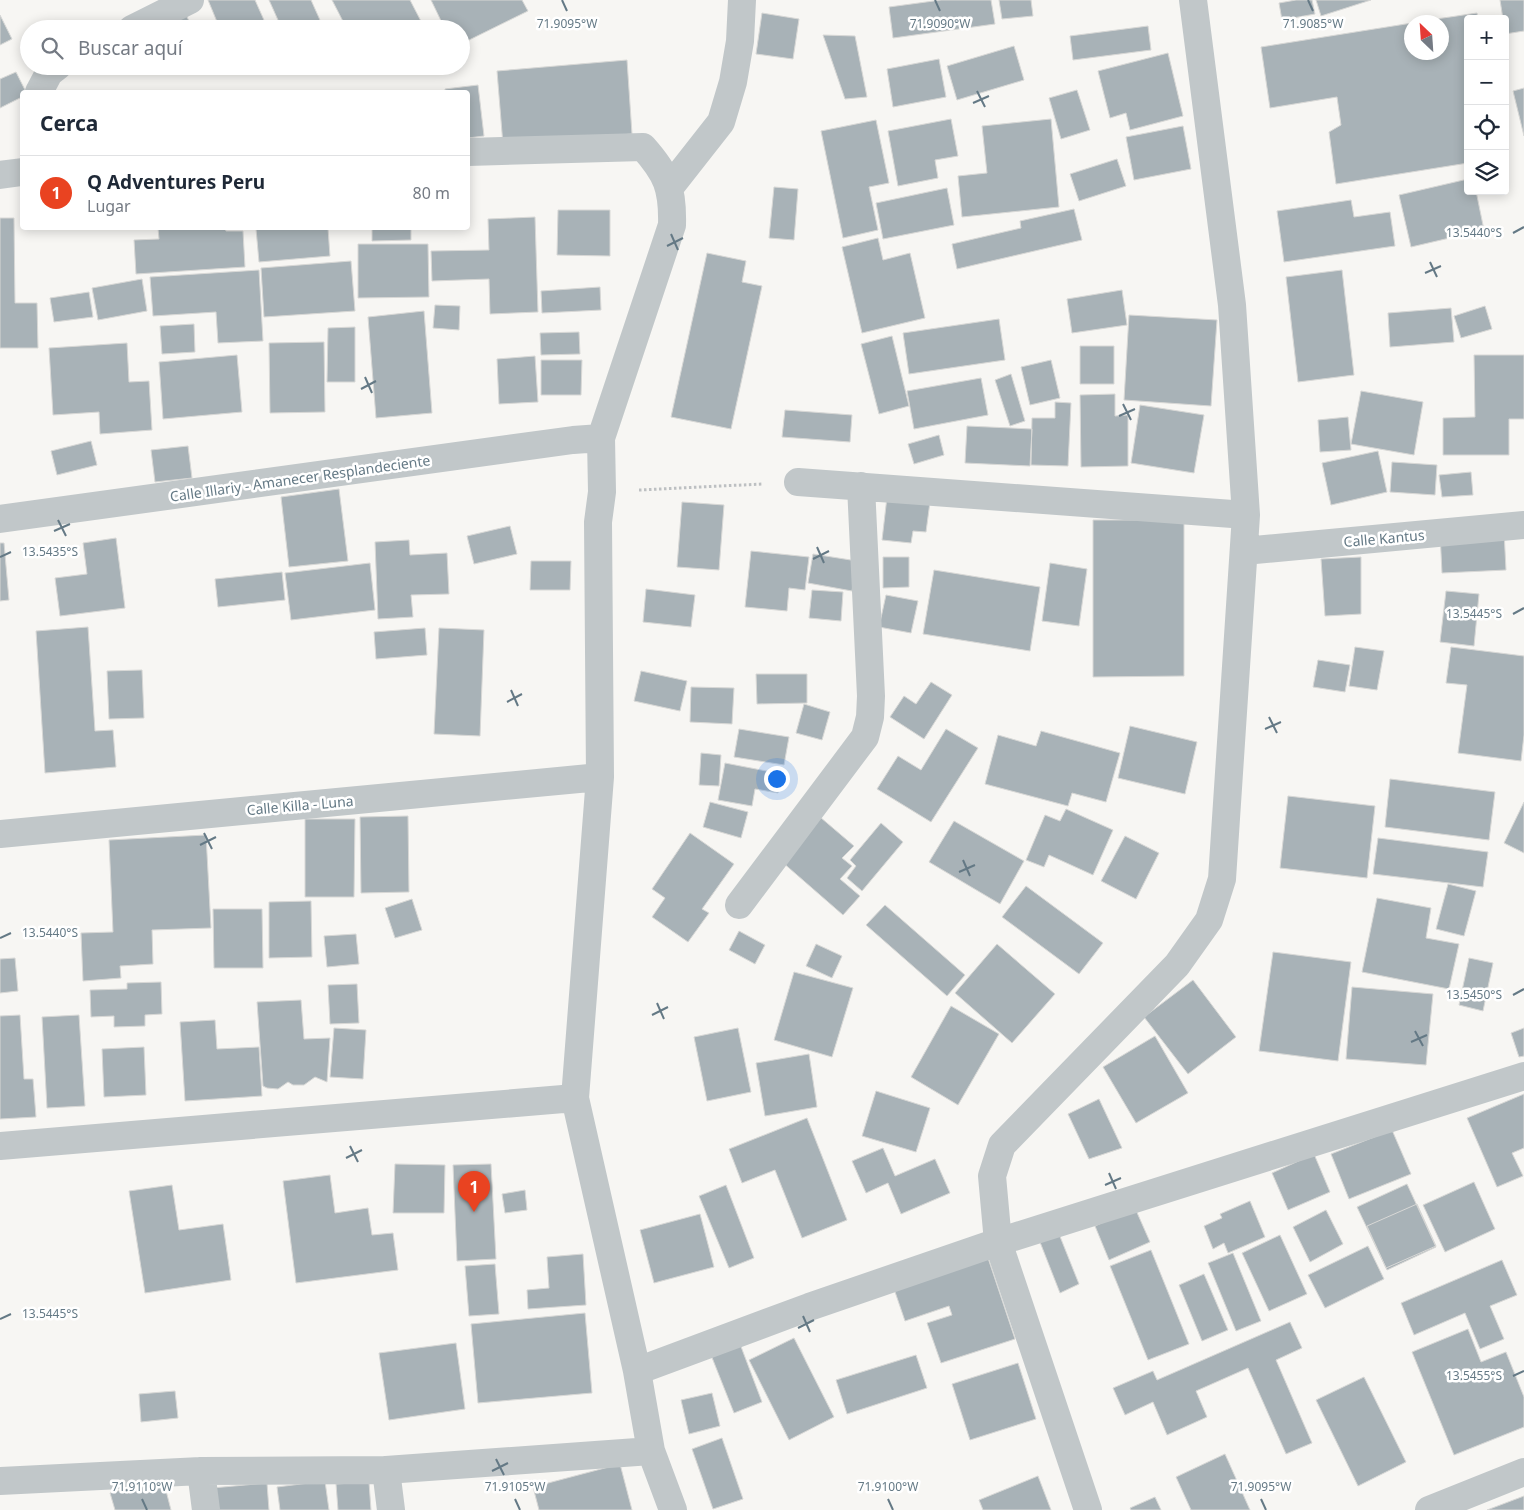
<!DOCTYPE html>
<html lang="es">
<head>
<meta charset="utf-8">
<style>
  body { margin:0; font-family:"Noto Sans",sans-serif; background:#f6f6f7; color:#1f2937 }
  .controls { position:absolute; right:15px; top:15px; display:grid; overflow:hidden; border-radius:5px; box-shadow:0 2px 12px #0003 }
  .controls button { width:45px; height:45px; display:grid; place-items:center; padding:0; border:0; border-bottom:1px solid #e0e1e3; background:#fff; color:#1f2937; font:25px sans-serif }
  .compass { position:absolute; left:1404px; top:15px; width:45px; height:45px; border-radius:50%; background:#fff; box-shadow:0 2px 12px #0003; rotate:335deg }
  .you { position:absolute; left:776px; top:778px; width:18px; height:18px; margin:-12px; border:4px solid #fff; border-radius:50%; background:#1a73e8; box-shadow:0 0 0 8px #1a73e833 }
  .badge { display:grid; place-items:center; width:32px; height:32px; border-radius:50%; background:#e94321; color:#fff; font-size:16px; font-weight:700 }
  .pin { position:absolute; translate:-50% -41px; filter:drop-shadow(0 1px 2px #0008) }
  .pin::after { content:''; position:absolute; top:26px; width:18px; height:15px; background:inherit; clip-path:polygon(0 0,100% 0,50% 100%) }
  .list { margin:0; padding:0; list-style:none }
  h2 { display:flex; justify-content:space-between; align-items:center; height:65px; margin:0; padding:0 20px; font-size:21px }
  h2 small { font-size:16px; font-weight:400; color:#747a83 }
  .list li { display:grid; grid-template-columns:32px 1fr auto; gap:15px; align-items:center; box-sizing:border-box; height:75px; padding:0 20px; border-top:1px solid #e0e1e3 }
  .list b { display:block; font-size:19px; white-space:nowrap }
  .list p { margin:0; font-size:16px; white-space:nowrap; color:#747a83 }
  .list em { font-size:16px; font-style:normal; color:#747a83 }
  .icon { flex:none; width:28px; height:28px; fill:none; stroke:currentColor; stroke-width:2; stroke-linecap:round; stroke-linejoin:round }
  .map { position:relative; flex:none; width:1524px; height:1510px; overflow:hidden }
  .search { position:absolute; background:#fff; box-shadow:0 2px 12px #0003; left:20px; top:20px; width:450px; height:55px; display:flex; align-items:center; gap:12px; box-sizing:border-box; padding:0 18px; border-radius:28px; color:#747a83; font-size:19px }
  .panel { position:absolute; background:#fff; box-shadow:0 2px 12px #0003; left:20px; top:90px; width:450px; height:140px; border-radius:5px }
  .map>svg:first-child { display:block }
</style>
</head>
<body>
<div class="map">
<svg width="1524" height="1510" viewBox="0 0 1524 1510">
  <rect width="100%" height="100%" fill="#f7f6f3"/>
  <path fill="#a8b2b7" stroke="#d8d8d6" d="M208 0H255L268 29H220Z
    M269 0H311L324 29H282Z
    M332 0H410L425 29H347Z
    M431 0H522L528 11 461 44V29H445Z
    M941 0H991L995 24 893 38 889 7Z
    M999 0H1031L1033 16 1002 19Z
    M1296 0H1312L1315 14 1282 20 1279 3Z
    M1316 0H1371L1321 16Z
    M1500 0H1524V31L1505 34V19H1503Z
    M185 13 193 29H156Z
    M762 13 799 19 793 59 756 54Z
    M1477 13 1478 19H1468V163L1336 184 1329 132 1341 125 1337 97 1270 108 1261 47 1412 23V52H1442V22H1416Z
    M0 15 12 39 0 45Z
    M1148 26 1151 50 1073 60 1070 36Z
    M823 35 855 36 867 97 845 99Z
    M1014 46 1024 80 957 100 947 66Z
    M1168 53 1183 116 1130 130 1126 113 1110 118 1098 71Z
    M939 59 946 97 893 107 887 69Z
    M627 60 632 134 503 145 497 71Z
    M16 72 26 92H22V97L0 108V79Z
    M478 85 484 136 468 138V92H445V89Z
    M1524 88V136L1513 91Z
    M1077 90 1090 130 1061 139 1049 98Z
    M951 119 958 156 935 160 938 178 898 186 888 131Z
    M1051 119 1059 207 962 217 958 176 987 173 982 126Z
    M876 120 889 183 869 187 878 230 843 238 821 131Z
    M1183 126 1191 169 1134 180 1126 137Z
    M1117 159 1126 186 1079 201 1070 174Z
    M1468 179V191H1476L1484 230 1411 247 1399 195Z
    M774 187 798 189 794 240 769 238Z
    M947 188 954 225 883 239 876 203Z
    M1351 200 1354 217 1390 212 1395 246 1284 262 1277 211Z
    M1074 209 1082 240 957 269 952 244 1021 228 1020 221Z
    M558 210H610V256L557 255Z
    M535 217 538 312 490 314 489 279 432 281 431 251 489 250 488 219Z
    M0 218H14L15 303H37L38 348H0Z
    M158 228H225L226 231H243L245 267 136 274 134 240 159 239Z
    M269 228H328L330 256 259 262 256 229Z
    M372 228H411V240L372 241Z
    M878 238 883 260 910 253 925 318 862 333 842 247Z
    M358 244H428L429 297 358 298Z
    M707 253 746 261 742 282 762 286 731 429 671 417Z
    M351 261 355 311 264 317 261 268Z
    M259 270 263 341 218 343 216 312 153 316 150 277Z
    M1342 270 1354 375 1298 382 1286 277Z
    M142 279 147 311 98 320 92 288Z
    M600 287 601 310 542 313 541 291Z
    M1122 290 1127 325 1072 333 1067 299Z
    M89 292 93 317 54 322 50 298Z
    M435 305 460 306 459 330 433 328Z
    M1485 306 1492 329 1461 338 1454 316Z
    M1451 308 1454 342 1390 347 1388 313Z
    M424 311 432 413 376 418 368 317Z
    M1129 315 1217 320 1211 406 1124 400Z
    M999 319 1005 360 909 374 903 333Z
    M194 324 195 352 162 354 160 326Z
    M355 327V382H327L328 328Z
    M579 332 580 354 541 355 540 333Z
    M892 336 909 406 879 414 861 344Z
    M324 342 325 412 270 413 269 343Z
    M127 343 129 382 149 381 152 430 100 434 99 412 53 415 49 348Z
    M1080 346H1114V384H1080Z
    M237 355 242 412 163 419 159 362Z
    M1474 355H1524V419H1509V455H1443V418L1475 417Z
    M535 356 538 402 499 404 497 359Z
    M541 360H582L581 395H541Z
    M1051 360 1060 398 1030 405 1021 367Z
    M1011 374 1025 421 1010 426 995 380Z
    M981 378 988 415 914 429 907 391Z
    M1361 391 1423 402 1414 455 1351 444Z
    M1115 394V416L1128 415V466L1081 467 1080 395Z
    M1055 402 1071 403 1068 466 1031 465 1032 418H1055Z
    M1140 405 1204 415 1194 473 1131 463Z
    M785 410 852 415 850 442 782 437Z
    M1348 417 1351 450 1320 452 1318 420Z
    M967 426 1032 429 1030 466 965 463Z
    M939 435 944 455 914 464 908 444Z
    M91 441 97 465 57 475 51 451Z
    M188 446 192 478 155 482 151 450Z
    M1378 451 1387 492 1331 505 1322 463Z
    M1392 462 1437 465 1435 495 1390 492Z
    M1471 472 1473 495 1442 497 1439 475Z
    M339 489 348 561 289 567 281 497Z
    M887 497 930 502 926 532 913 531 911 543 882 540Z
    M682 502 724 505 719 570 677 567Z
    M1093 520H1184V676L1093 677Z
    M510 526 517 554 474 564 467 536Z
    M1504 531 1506 570 1442 573 1440 533Z
    M116 538 125 608 60 616 55 578 87 574 83 543Z
    M409 540 410 555 447 553 449 594 411 595 413 617 378 619 375 542Z
    M0 543H4L9 600 0 601Z
    M751 551 809 557 805 590 789 588 787 611 745 607Z
    M813 554 857 561 852 591 808 583Z
    M883 557H909V587L883 588Z
    M1361 557V614L1325 616 1321 559Z
    M531 561H571L570 590H530Z
    M370 563 375 610 291 620 285 573Z
    M1050 563 1087 569 1079 626 1042 621Z
    M934 570 1040 587 1030 651 923 634Z
    M282 572 285 600 218 607 215 579Z
    M646 589 695 595 691 627 643 622Z
    M812 590 843 592 841 621 809 618Z
    M1446 591 1479 594 1474 646 1440 642Z
    M886 595 918 601 911 633 879 627Z
    M88 627 95 731 113 730 116 767 45 773 36 631Z
    M425 628 427 655 376 659 374 632Z
    M439 628 484 630 480 736 434 734Z
    M1355 647 1384 651 1377 690 1349 686Z
    M1451 647 1524 656V735L1521 761 1458 753 1467 685 1446 683Z
    M1318 660 1350 665 1345 692 1313 687Z
    M142 670 144 718 109 719 107 671Z
    M641 671 687 681 680 711 634 701Z
    M756 674H807V703L757 704Z
    M931 682 952 695 924 739 890 717 904 696 916 704Z
    M691 687 734 688 732 724 690 722Z
    M804 704 830 712 822 740 796 733Z
    M1130 726 1197 742 1185 794 1118 778Z
    M739 729 789 737 784 765 734 757Z
    M946 729 978 748 931 822 877 789 898 756 921 770Z
    M1041 731 1120 753 1106 802 1072 793 1068 806 985 784 998 735 1036 746Z
    M701 753 721 755 719 786 699 785Z
    M725 763 782 774 778 793 755 789 752 806 718 800Z
    M1390 779 1495 792 1489 840 1385 827Z
    M1288 796 1375 806 1367 878 1280 868Z
    M710 802 748 812 741 838 703 827Z
    M1524 802V853L1504 843Z
    M1066 809 1113 830 1093 875 1049 855 1044 867 1026 860 1045 815 1060 821Z
    M408 816 409 892 361 893 360 817Z
    M820 817 854 846 842 858 852 866 840 879 860 896 843 915 781 861Z
    M305 819H355L354 897H305Z
    M954 821 1024 861 1000 904 929 862Z
    M881 823 903 842 862 891 847 878 856 866 850 860Z
    M690 833 734 864 702 909 709 913 688 942 652 917 665 898 652 889Z
    M206 835 211 928 152 930 153 964 120 966 121 978 83 981 81 933 113 932 109 840Z
    M1125 836 1159 853 1136 899 1101 881Z
    M1378 838 1488 852 1483 887 1373 874Z
    M1448 884 1476 891 1464 936 1436 929Z
    M1026 886 1103 943 1079 974 1002 917Z
    M1377 898 1431 908 1426 938 1459 944 1449 989 1362 972Z
    M412 899 422 930 395 938 385 908Z
    M311 901 312 957 269 958V902Z
    M885 905 965 975 947 996 866 925Z
    M213 909H262L263 968H214Z
    M739 931 765 945 755 964 729 950Z
    M356 934 359 964 327 967 324 936Z
    M816 944 842 956 832 978 806 966Z
    M997 944 1055 994 1012 1043 955 993Z
    M1273 952 1351 962 1338 1061 1259 1051Z
    M15 958 18 991 0 993V959Z
    M1469 958 1493 963 1483 1011 1459 1005Z
    M794 972 853 988 832 1057 774 1040Z
    M1193 980 1236 1037 1188 1074 1144 1017Z
    M161 982 162 1014 145 1015V1026L114 1027V1016L91 1017 90 990 127 989V983Z
    M357 984 359 1023 330 1024 328 985Z
    M1352 987 1433 994 1426 1065 1346 1059Z
    M301 1000 304 1039 330 1038 327 1082 315 1077 304 1085H293L288 1082 278 1089 267 1088 263 1086 257 1002Z
    M951 1006 999 1034 958 1105 911 1077Z
    M20 1015 24 1079H33L36 1117 0 1119V1016Z
    M79 1015 85 1106 47 1108 42 1017Z
    M215 1020 217 1049 259 1047 262 1096 185 1101 180 1022Z
    M334 1028 366 1030 363 1079 330 1077Z
    M738 1028 751 1092 707 1101 694 1037Z
    M1524 1028V1056L1519 1057 1511 1033Z
    M1155 1036 1188 1093 1136 1123 1103 1067Z
    M144 1047 146 1095 104 1097 102 1049Z
    M809 1054 817 1107 765 1116 756 1063Z
    M876 1091 930 1108 916 1152 862 1136Z
    M1524 1094V1148L1512 1153 1523 1176 1497 1187 1467 1118Z
    M1099 1099 1122 1148 1089 1159 1068 1114Z
    M807 1118 847 1220 802 1238 775 1170 742 1183 729 1149Z
    M1392 1130 1411 1174 1349 1199 1331 1154Z
    M883 1148 895 1176 935 1159 950 1193 901 1214 888 1183 866 1193 852 1161Z
    M1314 1154 1330 1192 1288 1210 1272 1173Z
    M395 1164 445 1165 444 1213H393Z
    M491 1164 496 1259 457 1261 453 1165Z
    M330 1175 335 1213 368 1208 372 1235 393 1233 398 1270 296 1283 283 1181Z
    M1474 1182 1495 1229 1445 1252 1423 1205Z
    M1407 1184 1436 1247 1387 1270 1357 1207Z
    M172 1185 179 1230 223 1224 231 1280 145 1293 129 1191Z
    M726 1185 754 1258 729 1268 699 1196Z
    M525 1190 527 1210 505 1213 502 1194Z
    M1250 1201 1265 1237 1228 1253 1224 1243 1213 1249 1204 1226 1222 1218 1220 1214Z
    M1417 1204 1436 1246 1386 1268 1367 1226Z
    M1135 1208 1150 1242 1109 1260 1095 1226Z
    M1326 1210 1343 1244 1310 1262 1293 1227Z
    M700 1214 714 1267 654 1283 640 1230Z
    M1057 1229 1079 1284 1060 1293 1038 1237Z
    M1280 1235 1307 1294 1269 1311 1242 1253Z
    M1368 1246 1384 1279 1325 1308 1308 1275Z
    M1151 1250 1189 1344 1148 1360 1110 1266Z
    M986 1252 1015 1339 941 1363 927 1323 952 1315 949 1306 905 1321 892 1283Z
    M1233 1253 1261 1321 1236 1331 1208 1263Z
    M583 1254 586 1305 528 1309 527 1290 549 1288 547 1257Z
    M1502 1260 1517 1295 1490 1306 1504 1339 1480 1349 1465 1313 1414 1335 1401 1303Z
    M495 1264 499 1314 469 1316 465 1266Z
    M1204 1274 1228 1330 1202 1341 1179 1285Z
    M585 1313 592 1393 478 1403 471 1324Z
    M1290 1322 1302 1348 1276 1360 1312 1443 1286 1454 1248 1368 1196 1391 1207 1417 1167 1435 1153 1402 1125 1415 1113 1388 1153 1371 1157 1380Z
    M1468 1329 1481 1362 1506 1352 1524 1397V1427L1454 1455 1412 1352Z
    M794 1338 834 1417 789 1440 749 1360Z
    M456 1343 465 1409 389 1420 379 1353Z
    M740 1344 762 1402 734 1413 711 1355Z
    M916 1355 927 1388 847 1414 836 1380Z
    M1018 1363 1036 1419 970 1440 952 1384Z
    M1364 1377 1406 1462 1358 1486 1316 1400Z
    M175 1391 178 1418 141 1422 139 1394Z
    M712 1393 720 1426 689 1434 681 1400Z
    M722 1438 743 1499 713 1509 692 1449Z
    M1225 1454 1250 1510H1191L1176 1477Z
    M620 1464 632 1510H539L533 1487Z
    M1038 1476 1051 1510H983L979 1500Z
    M163 1479 171 1510H115L110 1493Z
    M325 1481 329 1510H280L277 1487Z
    M369 1482 371 1510H338L336 1484Z
    M267 1483 269 1510H213L212 1488Z
    M1524 1496V1510H1487Z
    M1155 1497 1161 1510H1131L1130 1508Z"/>
  <g fill="none" stroke-linecap="round" stroke-linejoin="round">
    <path stroke="#bdc0c2" stroke-width="3" stroke-dasharray="2.5 2.5" stroke-linecap="butt" d="M639 490 762 484"/>
    <path stroke="#c1c7c9" stroke-width="28" d="M132 29 190 0
      M39 92 49 73 58 66
      M468 152 643 147C667 174 673 188 672 225L601 438 602 492 598 522 600 777 575 1098 637 1371 651 1451 673 1510
      M0 175 22 172
      M670 187 721 122 733 82 740 41 742 0
      M798 482 1246 515
      M0 519 573 440 601 438
      M1244 551 1524 525
      M0 834 600 777
      M739 905 865 737 870 717 871 696 861 486
      M0 1146 575 1098
      M637 1371 809 1307 998 1242 1524 1076
      M386 1470 391 1510
      M201 1471 206 1510
      M0 1481 201 1471 386 1470 651 1451
      M1088 1510 998 1242 992 1176 1002 1145 1177 965 1209 920 1222 879 1246 515 1232 305 1193 0
      M1429 1510 1524 1472"/>
  </g>
  <path fill="none" stroke="#647985" stroke-width="2" d="M562 0 567 11M935 0 940 11M1308 0 1313 11M977 91 985 107M973 103 989 96M1513 233 1524 227M671 234 678 250M667 246 683 238M1430 262 1437 277M1425 273 1441 266M365 377 372 393M361 389 376 381M1123 404 1131 420M1119 416 1135 409M58 520 66 536M54 531 70 524M817 547 824 563M0 557 11 552M813 559 829 551M1513 614 1524 608M511 690 518 706M507 702 522 694M1269 717 1277 733M1265 729 1281 722M204 833 212 849M200 845 216 837M963 860 970 876M959 872 975 865M0 938 11 933M1513 995 1524 989M657 1003 664 1019M652 1015 668 1007M1415 1031 1423 1046M1411 1042 1427 1035M350 1146 358 1162M346 1158 362 1150M1109 1173 1116 1189M1105 1185 1121 1178M803 1316 810 1332M0 1319 11 1314M798 1328 814 1320M1513 1376 1524 1371M496 1459 504 1475M492 1471 508 1463M142 1499 147 1510M515 1499 520 1510M888 1499 893 1510M1261 1499 1266 1510"/>
  <g text-anchor="middle" dominant-baseline="central" stroke-width="5" stroke-linejoin="round" paint-order="stroke">
    <g font-size="14" fill="#647985" stroke="#fff">
      <text transform="translate(300 478) rotate(-8)">Calle Illariy - Amanecer Resplandeciente</text>
      <text transform="translate(1384 538) rotate(-5)">Calle Kantus</text>
      <text transform="translate(300 805) rotate(-5)">Calle Killa - Luna</text>
    </g>
  </g>
  <g font-size="12" text-anchor="middle" fill="#647985" stroke="#fff" stroke-width="5" stroke-linejoin="round" paint-order="stroke">
    <text x="567" y="28">71.9095°W</text>
    <text x="940" y="28">71.9090°W</text>
    <text x="1313" y="28">71.9085°W</text>
    <text x="1474" y="237">13.5440°S</text>
    <text x="50" y="556">13.5435°S</text>
    <text x="1474" y="618">13.5445°S</text>
    <text x="50" y="937">13.5440°S</text>
    <text x="1474" y="999">13.5450°S</text>
    <text x="50" y="1318">13.5445°S</text>
    <text x="1474" y="1380">13.5455°S</text>
    <text x="142" y="1491">71.9110°W</text>
    <text x="515" y="1491">71.9105°W</text>
    <text x="888" y="1491">71.9100°W</text>
    <text x="1261" y="1491">71.9095°W</text>
  </g>
</svg>
<div class="controls">
<button>+</button>
<button>−</button>
<button><svg class="icon" aria-label="locate" viewBox="0 0 24 24"><circle cx="12" cy="12" r="6"/><path d="M12 2v4M12 18v4M2 12h4M18 12h4"/></svg></button>
<button><svg class="icon" aria-label="layers" viewBox="0 0 24 24"><path d="M12 4l9 5-9 5-9-5zM3 14l9 5 9-5"/></svg></button>
</div>
<svg class="compass" viewBox="-18 -18 36 36"><path d="M0-13l5 13h-10z" fill="#e53935"/><path d="M0 13l5-13h-10z" fill="#747a83"/></svg>
<div class="you"></div>
<div class="pin badge" style="left:474px;top:1212px">1</div>
<div class="search"><svg class="icon" aria-label="search" viewBox="0 0 24 24"><circle cx="10" cy="10" r="6"/><path d="M15 15l6 6"/></svg>Buscar aquí</div>
<section class="panel">
<h2>Cerca<small></small></h2>
<ul class="list">
<li><span class="badge">1</span><div><b>Q Adventures Peru</b><p>Lugar</p></div><em>80 m</em></li>
</ul>
</section>
</div>
</body>
</html>
